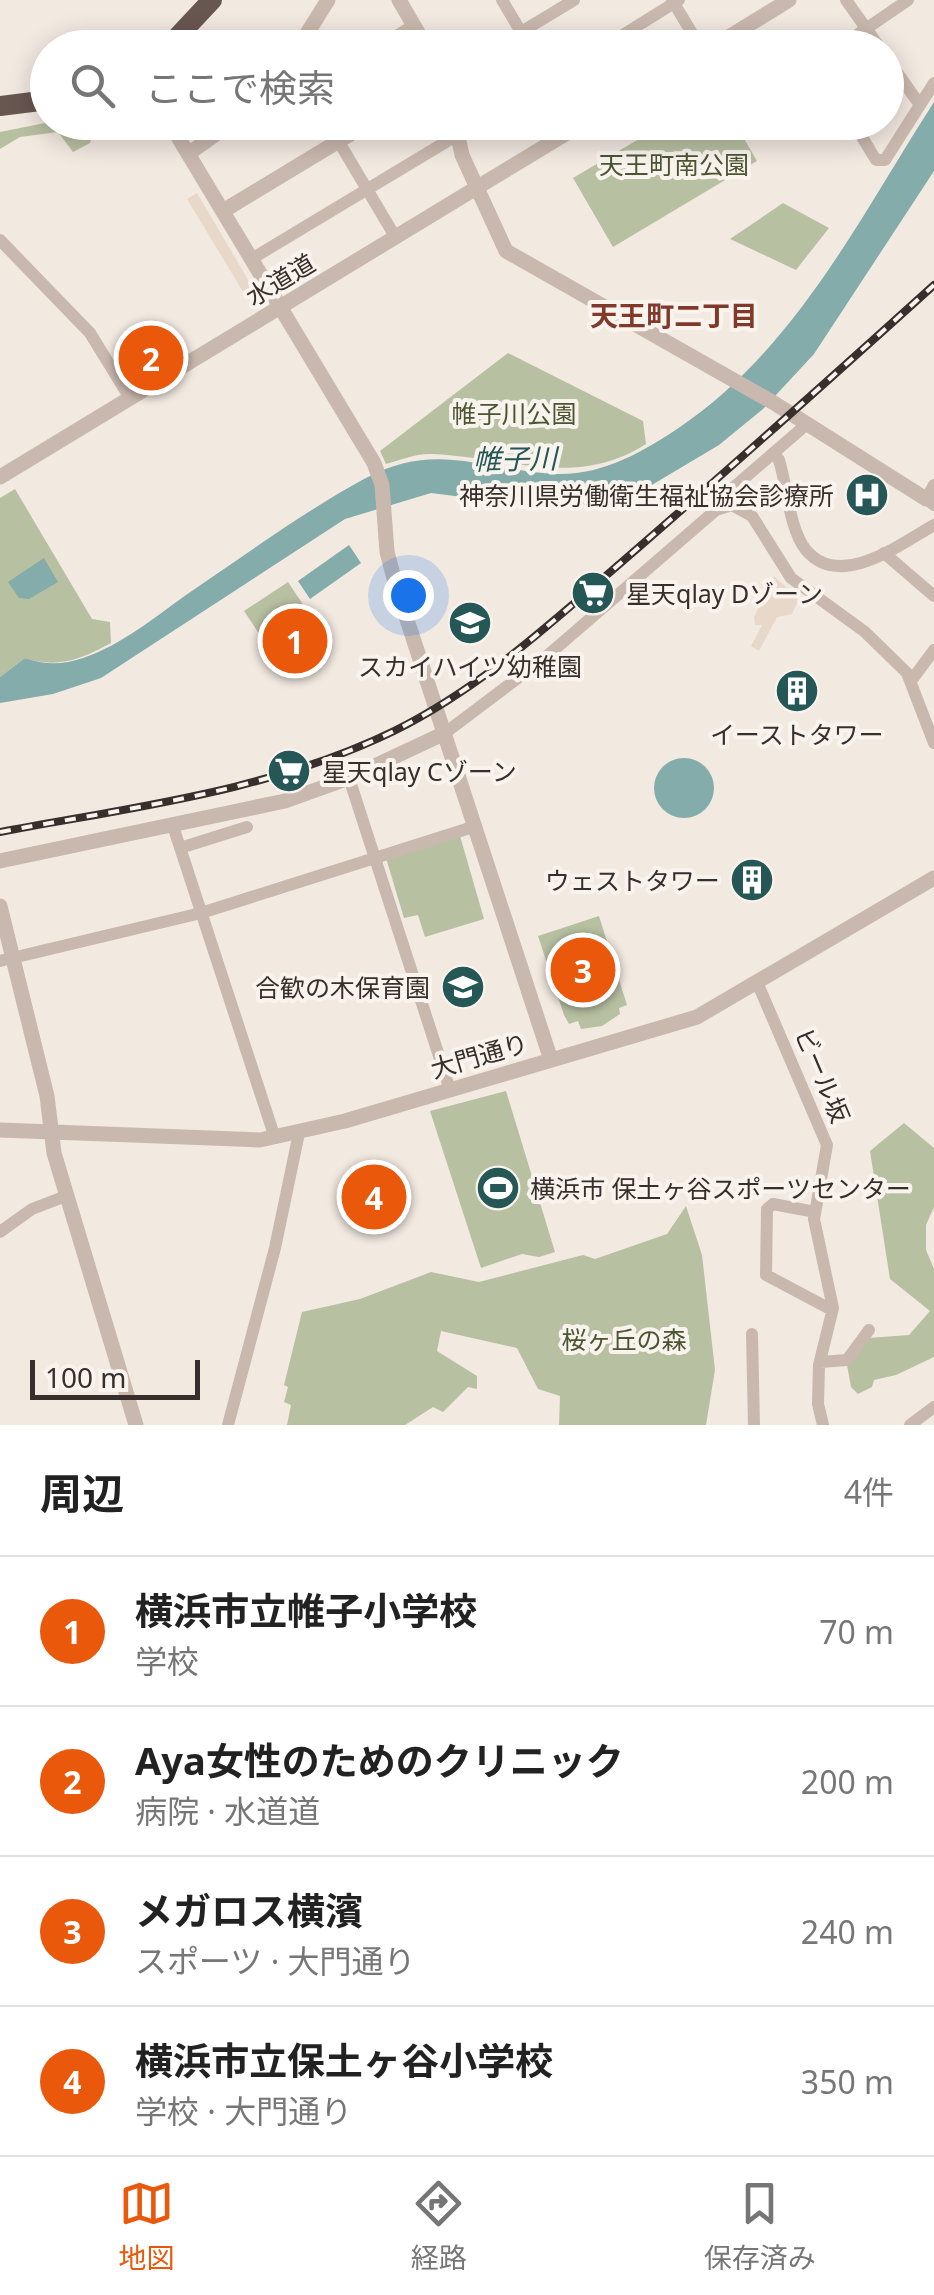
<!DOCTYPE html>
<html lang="ja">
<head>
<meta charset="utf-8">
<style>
  body { margin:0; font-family:"Noto Sans","Noto Sans JP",sans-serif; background:#f2f2f2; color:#222 }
  .scale { position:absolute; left:30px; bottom:25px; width:170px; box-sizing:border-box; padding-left:10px; border:5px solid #382f2c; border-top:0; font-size:28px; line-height:35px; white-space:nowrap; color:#382f2c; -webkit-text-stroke:8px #f9f3ee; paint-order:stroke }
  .you { position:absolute; left:408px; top:595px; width:35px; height:35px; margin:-25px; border:8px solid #fff; border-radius:50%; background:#1a73e8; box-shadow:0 0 0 15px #1a73e833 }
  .badge { display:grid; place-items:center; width:65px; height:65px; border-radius:50%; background:#ea580c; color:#fff; font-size:32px; font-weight:700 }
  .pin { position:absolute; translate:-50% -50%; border:5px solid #fff; box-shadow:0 2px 10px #0006 }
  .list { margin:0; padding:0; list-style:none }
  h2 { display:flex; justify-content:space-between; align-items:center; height:130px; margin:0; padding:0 40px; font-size:42px }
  h2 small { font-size:32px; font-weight:400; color:#767676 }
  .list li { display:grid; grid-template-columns:65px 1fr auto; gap:30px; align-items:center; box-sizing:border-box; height:150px; padding:0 40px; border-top:2px solid #e0e0e0 }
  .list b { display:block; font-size:38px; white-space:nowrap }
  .list p { margin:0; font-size:32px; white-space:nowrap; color:#767676 }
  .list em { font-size:32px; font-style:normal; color:#767676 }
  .icon { flex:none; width:55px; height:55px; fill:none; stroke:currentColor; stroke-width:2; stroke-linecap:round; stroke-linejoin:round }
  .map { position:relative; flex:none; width:934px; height:1425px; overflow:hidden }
  .search { position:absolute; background:#fff; box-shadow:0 5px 25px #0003; left:30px; right:30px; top:30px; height:110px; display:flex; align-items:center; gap:25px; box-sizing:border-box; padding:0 35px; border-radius:55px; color:#767676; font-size:38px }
  .sheet { height:730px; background:#fff }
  nav { display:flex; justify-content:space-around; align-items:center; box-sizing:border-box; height:140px; border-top:2px solid #e0e0e0; background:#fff; font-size:28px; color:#767676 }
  nav a { display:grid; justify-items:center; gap:5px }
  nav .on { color:#ea580c }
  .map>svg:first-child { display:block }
</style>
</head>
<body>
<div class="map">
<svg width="934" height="1425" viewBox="0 0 934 1425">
  <rect width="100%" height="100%" fill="#f2e9e1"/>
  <path fill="#b8c0a2" d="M50 122 96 123 90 143 73 152 58 132 20 137 0 149V132Z
    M666 123H735L757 161 613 247 573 178Z
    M783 203 829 228 796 270 730 239Z
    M508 353 643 421 646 444C576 489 508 457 432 454 417 453 400 460 386 464L380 451Z
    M15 489 92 619 110 622 111 643C82 659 57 669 25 658L0 677V498Z
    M288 582 306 609 262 638 244 611Z
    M460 836 484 919 425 937 418 915 404 918 386 858Z
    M599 916 627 1005 619 1008 620 1014 602 1026 581 1029 578 1021 569 1024 564 1015 538 936Z
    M506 1091 555 1252 539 1257 522 1254 481 1268 430 1111Z
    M904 1123 934 1148V1207L926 1225V1250L934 1269V1357L896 1375 874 1380 872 1387 858 1394 851 1387 847 1365 869 1338 909 1335 930 1311 890 1279 870 1151Z
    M686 1206 702 1255 715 1370 706 1425H559L560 1396 538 1389 517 1348 441 1331 437 1351 477 1376V1389L468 1387 443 1412 433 1407 405 1425H287L291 1405 284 1402 288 1387 284 1385 302 1312 360 1299 431 1272 479 1282 583 1255 595 1259 667 1234Z"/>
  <path fill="#e8d8ca" d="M197 193 257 295 248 300 187 199Z
    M774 576 799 599 792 614 777 617 759 651 751 646 762 625H755L754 617Z"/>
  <path fill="#83acab" d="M934 102V171L814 354 763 409 719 445 645 489 616 500 549 508 431 493 345 519 101 678 53 694 0 703V677L25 658C45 665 62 665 83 658 120 646 155 617 186 595 245 555 302 513 364 479 436 440 480 470 555 474 601 476 643 452 680 427 796 348 860 217 934 102Z
    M349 545 361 563 310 599 298 581Z
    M44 558 58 582 29 599 19 598 8 582Z
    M654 788a30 30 0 1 1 60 0a30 30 0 1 1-60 0Z"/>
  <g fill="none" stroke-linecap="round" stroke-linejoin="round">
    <path stroke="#c9b8ae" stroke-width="12" d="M502 0 521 32
      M672 0 701 48
      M846 0 880 48
      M377 48 414 25
      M495 48 574 0
      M602 48 679 0
      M838 48 908 0
      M886 57 920 105
      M327 122 396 238
      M853 122 876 160H885L934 83
      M0 240 90 333 130 398
      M253 258 479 122
      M773 453 779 460C787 485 789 529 806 550 840 591 902 543 934 525
      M934 485 926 499 934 505
      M725 505 727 493 807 424
      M884 553 934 596
      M911 681 934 650
      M445 733 547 656 716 510 732 505 752 516 791 578 865 632 907 673 934 743
      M349 778 450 1090
      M173 826 275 1138
      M180 848 247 827
      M0 961 201 913 476 826
      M757 982 827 1145 814 1219 833 1308 819 1365 818 1404 823 1425
      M815 1212 773 1204 767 1209 766 1275 832 1310
      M0 1232 32 1209 66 1196
      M752 1334 754 1425
      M820 1362 847 1360 869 1330
      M228 1425 275 1248 299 1133
      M910 1425 934 1407"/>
    <path stroke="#c9b8ae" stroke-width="15" d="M399 0 427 48
      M298 48 328 0
      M711 48 789 0
      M169 122 374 463 382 485 387 552 396 586 551 1060
      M455 122 462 155 506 251 774 403 926 499
      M188 154 233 122
      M223 211 370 122
      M0 477 585 122
      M0 861 285 801 349 778 445 733
      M0 906 47 1096 54 1153 136 1425
      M0 1130 260 1140 345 1121 697 1017 934 878"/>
    <path stroke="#685651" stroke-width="20" d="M167 48 212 0
      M0 106 48 100"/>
    <g stroke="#382f2c" stroke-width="8">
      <path id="rail" d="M0 832C133 807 271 791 394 731 481 688 551 623 623 561 728 470 831 378 934 285"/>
    </g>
    <use href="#rail" stroke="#f9f3ee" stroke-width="4" stroke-dasharray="11" stroke-linecap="butt"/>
  </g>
  <defs>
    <g id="hospital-disc" transform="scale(2.25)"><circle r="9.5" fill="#245756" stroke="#f9f3ee"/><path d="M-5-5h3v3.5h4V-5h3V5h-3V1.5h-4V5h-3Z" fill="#fff"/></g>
    <g id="supermarket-disc" transform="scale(2.25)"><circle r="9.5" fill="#245756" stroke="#f9f3ee"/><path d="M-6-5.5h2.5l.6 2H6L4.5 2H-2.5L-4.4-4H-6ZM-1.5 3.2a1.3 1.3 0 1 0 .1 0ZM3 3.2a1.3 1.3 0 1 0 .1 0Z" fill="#fff"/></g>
    <g id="school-disc" transform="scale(2.25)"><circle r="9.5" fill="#245756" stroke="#f9f3ee"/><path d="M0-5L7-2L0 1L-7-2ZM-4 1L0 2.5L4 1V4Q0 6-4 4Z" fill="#fff"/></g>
    <g id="building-disc" transform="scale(2.25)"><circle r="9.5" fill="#245756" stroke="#f9f3ee"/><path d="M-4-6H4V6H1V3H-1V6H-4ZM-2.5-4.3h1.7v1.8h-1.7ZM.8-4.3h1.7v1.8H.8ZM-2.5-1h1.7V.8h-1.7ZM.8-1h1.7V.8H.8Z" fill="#fff"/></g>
    <g id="stadium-disc" transform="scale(2.25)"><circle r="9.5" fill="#245756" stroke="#f9f3ee"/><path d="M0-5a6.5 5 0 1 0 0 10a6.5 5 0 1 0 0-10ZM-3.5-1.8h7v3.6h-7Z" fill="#fff"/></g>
  </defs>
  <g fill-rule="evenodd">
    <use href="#hospital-disc" x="867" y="495"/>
    <use href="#supermarket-disc" x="593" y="593"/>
    <use href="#school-disc" x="470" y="623"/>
    <use href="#building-disc" x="797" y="691"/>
    <use href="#supermarket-disc" x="289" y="771"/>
    <use href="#building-disc" x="752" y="880"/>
    <use href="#school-disc" x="463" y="987"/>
    <use href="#stadium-disc" x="498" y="1188"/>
  </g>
  <g text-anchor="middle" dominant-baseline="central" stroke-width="8" stroke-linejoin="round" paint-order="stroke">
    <g font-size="25" fill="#4b5531" stroke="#f9f3ee">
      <text x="674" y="164">天王町南公園</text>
      <text x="514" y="413">帷子川公園</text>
      <text x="624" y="1339">桜ヶ丘の森</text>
    </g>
    <g font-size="25" fill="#382f2c" stroke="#f9f3ee">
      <text transform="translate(280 279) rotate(-31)">水道道</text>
      <text transform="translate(479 1055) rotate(-16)">大門通り</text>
      <text transform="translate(823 1075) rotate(67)">ビール坂</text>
    </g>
    <g font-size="25" fill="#382f2c" stroke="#f9f3ee" text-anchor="end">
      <text x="834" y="495">神奈川県労働衛生福祉協会診療所</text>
      <text x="626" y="593" text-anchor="start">星天qlay Dゾーン</text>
      <text x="470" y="666" text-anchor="middle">スカイハイツ幼稚園</text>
      <text x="797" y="734" text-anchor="middle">イーストタワー</text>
      <text x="322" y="771" text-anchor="start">星天qlay Cゾーン</text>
      <text x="720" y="880">ウェストタワー</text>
      <text x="430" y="987">合歓の木保育園</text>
      <text x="530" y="1188" text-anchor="start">横浜市 保土ヶ谷スポーツセンター</text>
    </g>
    <g font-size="28" font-weight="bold" fill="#81392b" stroke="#f9f3ee">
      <text x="674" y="315">天王町二丁目</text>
    </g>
    <g font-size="28" font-style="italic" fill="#245756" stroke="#f9f3ee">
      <text transform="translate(515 458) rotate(-1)">帷子川</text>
    </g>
  </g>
</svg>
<div class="scale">100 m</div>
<div class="you"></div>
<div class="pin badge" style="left:295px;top:641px">1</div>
<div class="pin badge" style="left:151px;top:358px">2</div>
<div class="pin badge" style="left:583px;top:970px">3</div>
<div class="pin badge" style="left:374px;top:1197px">4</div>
<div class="search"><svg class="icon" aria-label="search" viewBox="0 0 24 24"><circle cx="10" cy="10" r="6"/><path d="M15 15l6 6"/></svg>ここで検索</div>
</div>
<section class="sheet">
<h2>周辺<small>4件</small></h2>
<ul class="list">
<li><span class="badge">1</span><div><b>横浜市立帷子小学校</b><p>学校</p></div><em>70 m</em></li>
<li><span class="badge">2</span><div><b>Aya女性のためのクリニック</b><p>病院 · 水道道</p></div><em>200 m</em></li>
<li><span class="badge">3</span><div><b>メガロス横濱</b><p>スポーツ · 大門通り</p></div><em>240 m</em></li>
<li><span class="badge">4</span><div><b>横浜市立保土ヶ谷小学校</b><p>学校 · 大門通り</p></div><em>350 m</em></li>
</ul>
</section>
<nav>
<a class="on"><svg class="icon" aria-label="map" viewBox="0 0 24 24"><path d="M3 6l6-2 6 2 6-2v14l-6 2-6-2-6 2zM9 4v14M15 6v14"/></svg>地図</a>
<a><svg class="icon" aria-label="directions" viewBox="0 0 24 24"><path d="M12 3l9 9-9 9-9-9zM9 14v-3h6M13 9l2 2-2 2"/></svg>経路</a>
<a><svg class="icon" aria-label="saved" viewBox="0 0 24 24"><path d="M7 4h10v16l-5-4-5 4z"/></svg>保存済み</a>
</nav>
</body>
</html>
